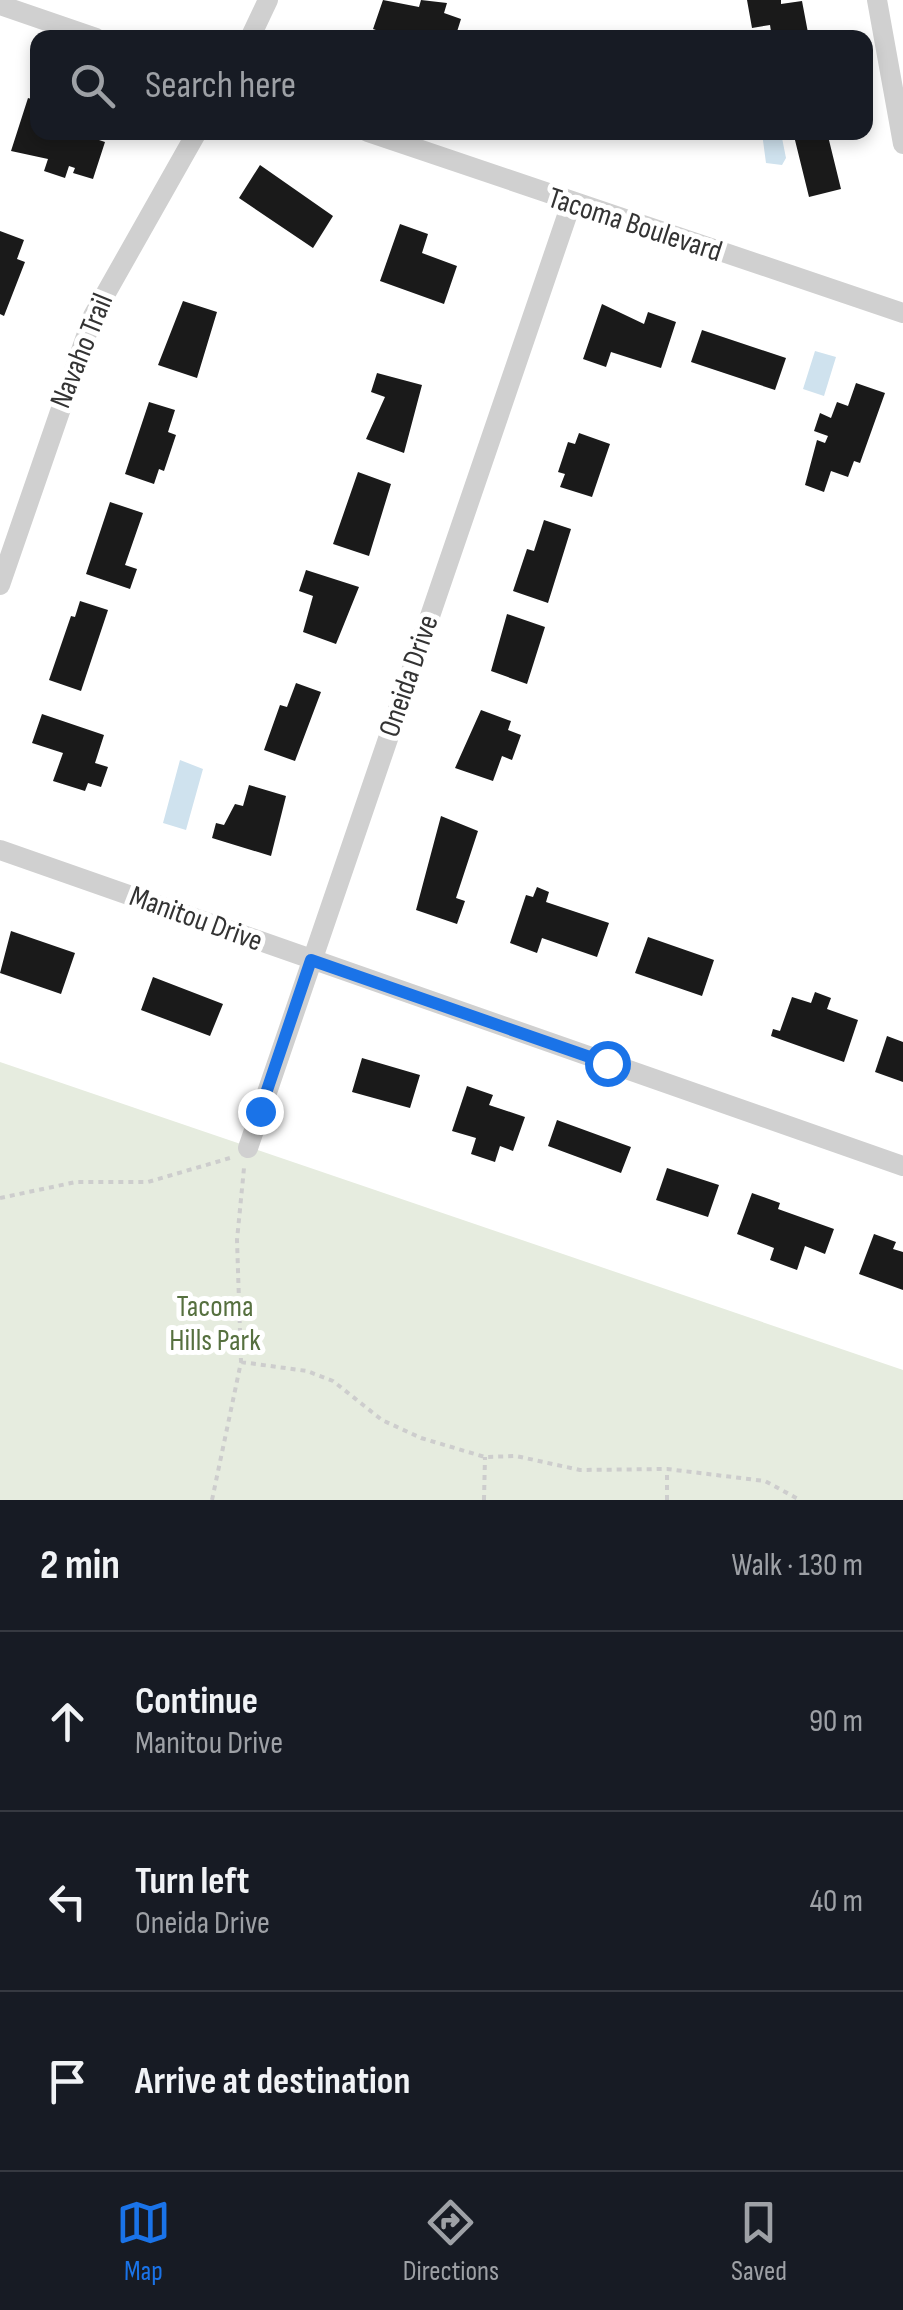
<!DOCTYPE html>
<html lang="en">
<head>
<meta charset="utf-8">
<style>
  body { margin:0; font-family:"Sofia Sans Condensed",sans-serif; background:#20242c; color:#f1f3f6 }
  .stop { position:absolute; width:30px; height:30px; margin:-22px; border:8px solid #1a73e8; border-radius:50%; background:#fff }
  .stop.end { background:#1a73e8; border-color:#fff; box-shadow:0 2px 10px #0008 }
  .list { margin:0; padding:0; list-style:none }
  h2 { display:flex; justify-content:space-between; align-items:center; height:130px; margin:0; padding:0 40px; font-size:42px }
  h2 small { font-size:32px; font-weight:400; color:#9ea1a6 }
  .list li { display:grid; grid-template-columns:65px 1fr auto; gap:30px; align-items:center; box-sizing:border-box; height:180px; padding:0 40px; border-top:2px solid #363941 }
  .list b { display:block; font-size:38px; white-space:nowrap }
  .list p { margin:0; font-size:32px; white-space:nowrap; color:#9ea1a6 }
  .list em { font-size:32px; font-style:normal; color:#9ea1a6 }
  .icon { flex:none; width:55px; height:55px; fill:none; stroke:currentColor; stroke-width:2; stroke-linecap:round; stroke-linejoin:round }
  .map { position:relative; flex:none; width:903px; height:1500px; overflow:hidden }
  .search { position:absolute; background:#171b24; box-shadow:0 5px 15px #0003; left:30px; right:30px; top:30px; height:110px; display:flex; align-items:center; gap:25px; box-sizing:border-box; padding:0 35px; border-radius:20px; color:#9ea1a6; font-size:38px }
  .sheet { height:670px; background:#171b24 }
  nav { display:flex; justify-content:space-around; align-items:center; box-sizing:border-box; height:140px; border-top:2px solid #363941; background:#171b24; font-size:28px; color:#9ea1a6 }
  nav a { display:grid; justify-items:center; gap:5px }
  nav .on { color:#1a73e8 }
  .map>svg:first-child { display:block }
</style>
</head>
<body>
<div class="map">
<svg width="903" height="1500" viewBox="0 0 903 1500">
  <rect width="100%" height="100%" fill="#fff"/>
  <path fill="#e6ecdf" d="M0 1062 903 1370V1500H0Z"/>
  <path fill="#cfe2ee" d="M762 133H781L786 158 782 165 766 163Z
    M815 351 836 357 824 396 803 389Z
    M180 760 203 769 186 830 163 823Z"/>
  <path fill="#1a1a1a" d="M383 0 419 7 421 0 447 3 444 13 461 19 455 38H399L373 29Z
    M747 0H781V4L802 1 809 38H772L770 25 752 28Z
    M28 98 38 101V132H75L105 142 93 179 73 173 75 168 69 166 65 178 44 171 48 159 11 151Z
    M793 132H827L841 189 809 197Z
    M260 165 333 216 313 248 239 198Z
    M400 224 428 234 422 253 457 266 444 304 380 281Z
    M0 231 24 240 17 259 25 262 4 316 0 314Z
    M183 301 217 312 197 378 158 365Z
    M602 304 644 324 648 312 676 322 661 368 611 352 606 367 583 359Z
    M702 330 786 358 775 390 691 362Z
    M377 373 422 385 404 453 366 439 385 397 371 392Z
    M856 383 885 393 860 463 854 461 848 477 831 471 824 492 805 485 817 440 825 443 828 436 814 431 820 413 831 418 837 402 848 406Z
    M149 402 175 410 168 432 176 435 164 471 159 469 154 484 125 474Z
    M579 433 610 444 592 497 560 487 565 474 558 472 568 442 575 444Z
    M358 472 391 484 369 556 333 544Z
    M110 502 143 513 125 565 137 569 130 589 86 574Z
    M544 520 571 529 548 603 513 591 527 549 534 551Z
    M306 570 359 587 336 644 303 632 313 596 299 591Z
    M80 601 108 610 81 691 49 680 71 616 75 617Z
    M507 614 545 627 527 684 491 671Z
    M296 683 321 692 295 761 264 750 280 705 287 707Z
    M481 710 511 721 508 730 521 735 512 760 502 756 493 781 455 768Z
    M42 714 104 735 95 763 108 767 101 787 88 783 85 791 53 781 63 753 32 743Z
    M249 785 286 796 271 856 212 838 216 823 224 825 235 804 243 806Z
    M441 816 478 831 456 898 465 901 457 924 416 910Z
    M537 887 549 892 546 902 609 923 597 957 542 938 537 953 510 943 526 895 533 897Z
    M11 931 75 953 61 994 0 973Z
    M648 937 714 960 702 996 635 973Z
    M153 977 223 1004 210 1036 141 1010Z
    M815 992 831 998 827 1009 858 1020 844 1062 771 1036 773 1029 780 1031 792 997 811 1003Z
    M887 1036 903 1042V1082L875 1072Z
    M362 1058 420 1075 410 1108 352 1092Z
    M467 1086 493 1095 489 1105 525 1117 513 1151 500 1146 495 1162 471 1154 476 1138 452 1131Z
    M557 1120 631 1147 621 1173 548 1146Z
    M667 1168 719 1185 708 1217 656 1200Z
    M752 1193 780 1203 778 1209 834 1229 825 1254 805 1246 797 1270 770 1260 774 1248 737 1234Z
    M874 1234 896 1242 893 1249 903 1252V1290L859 1274Z"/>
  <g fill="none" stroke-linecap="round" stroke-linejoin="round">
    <path stroke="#cdcdcd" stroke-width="4" stroke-dasharray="5 5" stroke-linecap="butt" d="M0 1198 76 1182H148L230 1158
      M241 1362 307 1371 333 1381 382 1420 421 1438 485 1457 516 1456 580 1470 667 1469 765 1481 800 1500
      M212 1500 241 1362 237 1240 244 1168
      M484 1500 485 1457
      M667 1500V1470"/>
    <path stroke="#d0d0d0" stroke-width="20" d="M877 0 903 144
      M0 5 96 38
      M250 38 268 0
      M368 132 903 313
      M0 585 93 316 197 132
      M0 850 903 1166
      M248 1148 571 204"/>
  </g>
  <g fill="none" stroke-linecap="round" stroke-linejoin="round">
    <path stroke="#1a73e8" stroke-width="12" d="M260 1111 311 960 607 1063"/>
  </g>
  <g text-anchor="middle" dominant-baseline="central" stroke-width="10" stroke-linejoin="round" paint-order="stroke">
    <g font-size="30" fill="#333" stroke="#fff">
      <text transform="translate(635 225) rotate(18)">Tacoma Boulevard</text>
      <text transform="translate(82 351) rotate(-68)">Navaho Trail</text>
      <text transform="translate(409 676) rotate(-71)">Oneida Drive</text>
      <text transform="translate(196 919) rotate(20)">Manitou Drive</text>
    </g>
    <g font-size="30" fill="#56703f" stroke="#fff">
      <text x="215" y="1307">Tacoma<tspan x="215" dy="34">Hills Park</tspan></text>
    </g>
  </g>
</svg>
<div class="stop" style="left:607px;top:1063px"></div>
<div class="stop end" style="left:260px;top:1111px"></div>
<div class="search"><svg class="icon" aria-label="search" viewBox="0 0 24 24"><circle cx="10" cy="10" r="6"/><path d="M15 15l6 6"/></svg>Search here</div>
</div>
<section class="sheet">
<h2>2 min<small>Walk · 130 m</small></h2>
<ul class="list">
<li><svg class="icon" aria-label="ahead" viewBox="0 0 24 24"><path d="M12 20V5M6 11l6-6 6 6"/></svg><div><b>Continue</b><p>Manitou Drive</p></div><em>90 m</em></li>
<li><svg class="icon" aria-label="left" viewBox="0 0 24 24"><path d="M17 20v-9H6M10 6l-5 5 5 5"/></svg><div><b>Turn left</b><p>Oneida Drive</p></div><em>40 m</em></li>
<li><svg class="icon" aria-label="arrive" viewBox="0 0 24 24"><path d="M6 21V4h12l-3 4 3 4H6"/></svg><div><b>Arrive at destination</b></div></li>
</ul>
</section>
<nav>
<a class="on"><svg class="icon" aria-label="map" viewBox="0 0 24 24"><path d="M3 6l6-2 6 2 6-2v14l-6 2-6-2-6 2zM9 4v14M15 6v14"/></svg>Map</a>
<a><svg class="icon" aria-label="directions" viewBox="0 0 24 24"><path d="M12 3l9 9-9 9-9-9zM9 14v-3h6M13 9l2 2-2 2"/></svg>Directions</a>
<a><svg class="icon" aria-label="saved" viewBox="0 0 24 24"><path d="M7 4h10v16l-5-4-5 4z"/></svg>Saved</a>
</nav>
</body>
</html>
